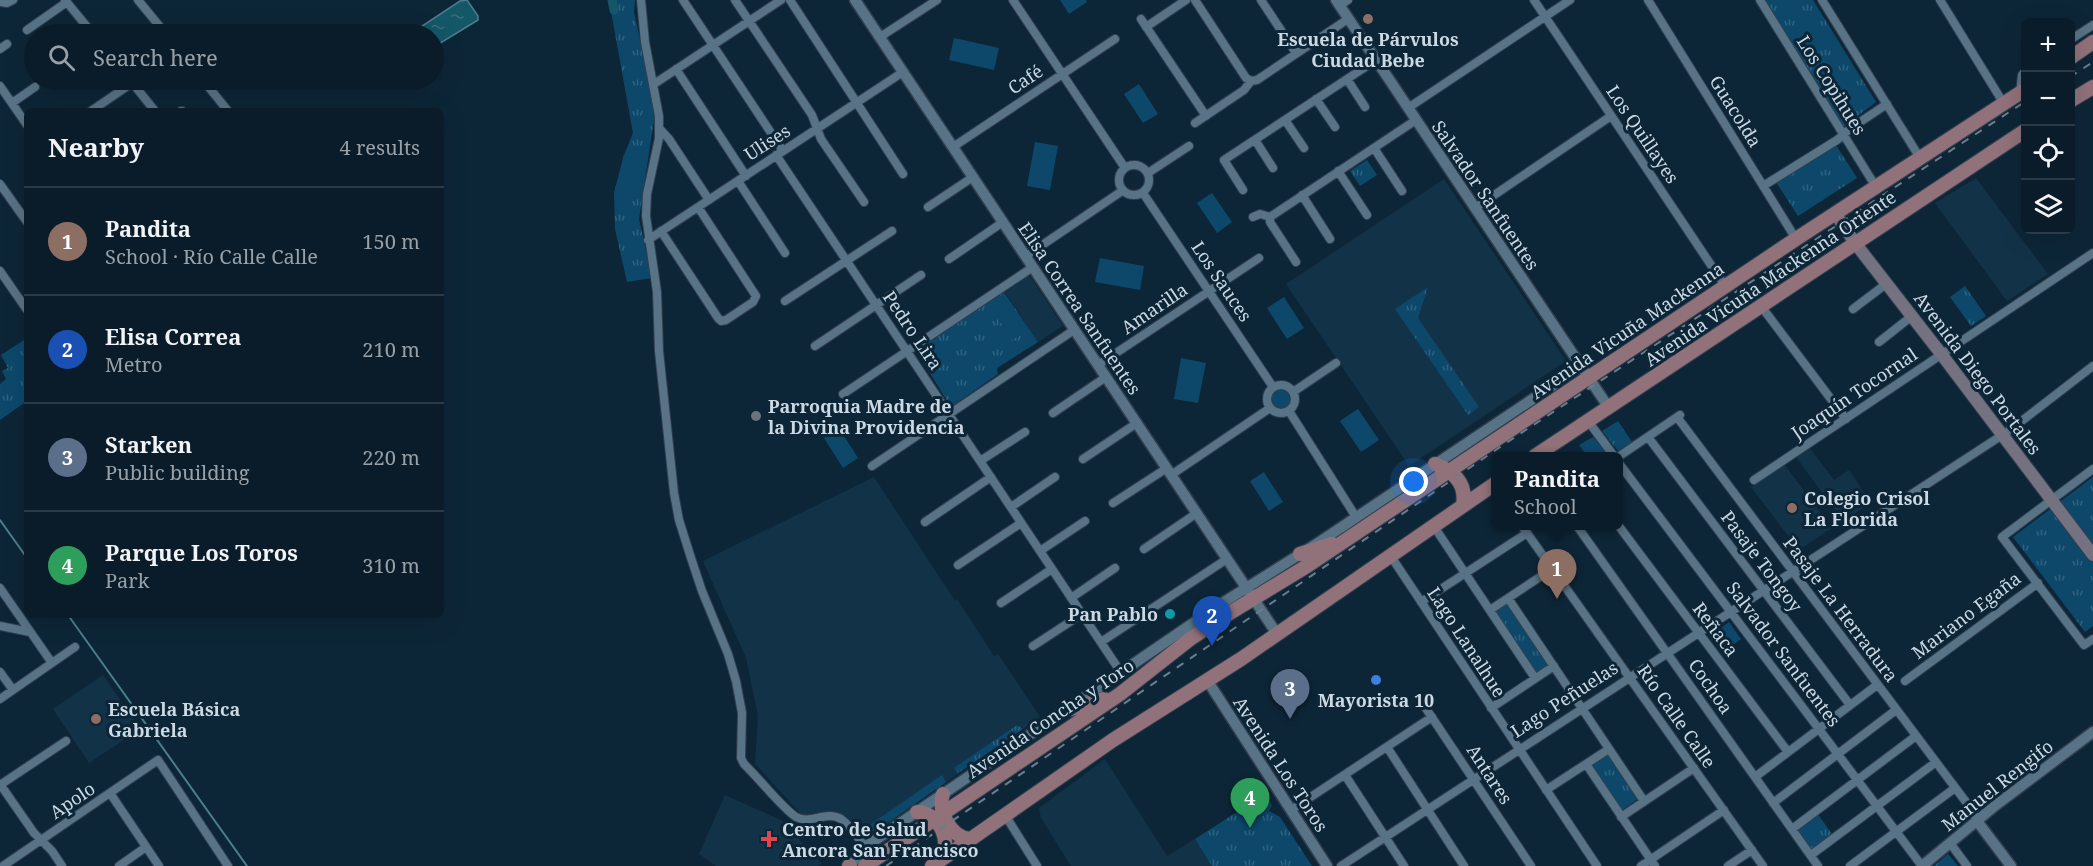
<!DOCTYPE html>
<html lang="en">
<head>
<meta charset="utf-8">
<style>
  body { margin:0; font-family:"Noto Serif",serif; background:#132531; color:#f1f3f6 }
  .controls { position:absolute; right:18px; top:18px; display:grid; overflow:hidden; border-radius:9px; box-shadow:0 6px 24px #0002 }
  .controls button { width:54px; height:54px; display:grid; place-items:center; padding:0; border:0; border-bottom:2px solid #2a3a46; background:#0a1c29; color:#f1f3f6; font:30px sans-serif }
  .you { position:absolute; left:1414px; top:482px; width:21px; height:21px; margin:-15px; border:4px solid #fff; border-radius:50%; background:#1a73e8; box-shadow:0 0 0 9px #1a73e833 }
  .badge { display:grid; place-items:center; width:39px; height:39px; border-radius:50%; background:#d99af8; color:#fff; font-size:20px; font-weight:700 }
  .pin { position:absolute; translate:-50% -50px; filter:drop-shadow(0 2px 3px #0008) }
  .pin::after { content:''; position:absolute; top:32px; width:21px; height:18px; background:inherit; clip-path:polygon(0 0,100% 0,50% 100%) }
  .popup { position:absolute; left:1491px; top:452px; width:132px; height:78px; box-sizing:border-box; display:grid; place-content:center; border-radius:9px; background:#0a1c29; filter:drop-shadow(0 2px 4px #0005); font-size:20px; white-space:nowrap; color:#99a1a8 }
  .popup b { font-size:22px; color:#f1f3f6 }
  .popup::after { content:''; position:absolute; left:50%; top:100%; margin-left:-12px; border:12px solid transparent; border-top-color:#0a1c29 }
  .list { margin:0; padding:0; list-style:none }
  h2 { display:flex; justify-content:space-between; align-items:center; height:78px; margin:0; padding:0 24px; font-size:26px }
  h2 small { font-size:20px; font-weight:400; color:#99a1a8 }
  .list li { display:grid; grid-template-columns:39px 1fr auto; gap:18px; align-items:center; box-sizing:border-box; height:108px; padding:0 24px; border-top:2px solid #2a3a46 }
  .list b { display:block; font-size:22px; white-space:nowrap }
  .list p { margin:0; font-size:20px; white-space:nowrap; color:#99a1a8 }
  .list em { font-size:20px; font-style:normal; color:#99a1a8 }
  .icon { flex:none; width:33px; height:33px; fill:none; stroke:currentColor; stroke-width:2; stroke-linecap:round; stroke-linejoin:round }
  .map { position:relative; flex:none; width:2093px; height:866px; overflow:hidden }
  .search { position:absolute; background:#0a1c29; box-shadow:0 6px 24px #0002; left:24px; top:24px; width:420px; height:66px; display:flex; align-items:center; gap:15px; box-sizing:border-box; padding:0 21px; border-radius:33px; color:#99a1a8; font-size:22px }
  .panel { position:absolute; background:#0a1c29; box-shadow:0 6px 24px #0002; left:24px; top:108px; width:420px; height:510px; border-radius:9px }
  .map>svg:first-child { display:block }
</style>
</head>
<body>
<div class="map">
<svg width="2093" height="866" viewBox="0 0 2093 866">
  <defs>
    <pattern id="grass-tufts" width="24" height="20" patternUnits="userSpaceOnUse" patternTransform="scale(1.5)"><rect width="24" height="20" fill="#0d486b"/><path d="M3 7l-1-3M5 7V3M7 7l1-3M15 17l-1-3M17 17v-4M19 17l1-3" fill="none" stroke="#2f6280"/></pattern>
    <pattern id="water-ripples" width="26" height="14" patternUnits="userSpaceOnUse" patternTransform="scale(1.5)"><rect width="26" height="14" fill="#145767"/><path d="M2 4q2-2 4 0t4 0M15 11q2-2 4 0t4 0" fill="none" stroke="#356f7d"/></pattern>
  </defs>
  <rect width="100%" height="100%" fill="#0d2637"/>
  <path fill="#123247" d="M1976 178 2048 274 2007 301 1935 203Z
    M1444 179 1566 361 1409 466 1286 284Z
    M1029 275 1063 326 1038 342 1005 292Z
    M1809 447 1834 480 1849 470 1871 503 1843 521 1796 457Z
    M1784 464 1832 528 1799 550 1751 487Z
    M874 477 955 601 957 599 994 656 998 654 1040 717 866 838 855 823 841 815 807 817 800 813 755 764 758 716 746 658 703 561Z
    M103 675 140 729 89 763 53 709Z
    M1105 759 1167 856 1195 839 1212 866H1071L1041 818 1039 808Z
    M725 795 781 820 822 864 818 866H716L699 854Z"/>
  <path fill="url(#grass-tufts)" d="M609 0H635L634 12 653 100 654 120 639 219 652 278 627 282 615 229 614 193 624 155 633 133Z
    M1764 0H1813L1876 102 1843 127Z
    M1836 145 1857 178 1798 216 1776 182Z
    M1367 160 1377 175 1360 186 1350 171Z
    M1965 286 1986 316 1971 326 1950 297Z
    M1428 287 1418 318 1479 407 1468 415 1395 309Z
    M1004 292 1038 342 997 368 998 374 951 407 916 351Z
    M27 338V401L0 420V384L6 379 2 371 8 368 1 355Z
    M1269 399a12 12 0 1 1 24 0a12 12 0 1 1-24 0Z
    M1618 421 1632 442 1618 451 1602 431Z
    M1593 437 1609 456H1587L1579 445Z
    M2093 477V626L2085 632 2013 537Z
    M1508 602 1550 665 1535 675 1492 612Z
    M1017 725 1023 729 958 773 954 768Z
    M1608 752 1639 798 1622 810 1590 763Z
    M942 775 946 782 866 838 861 831Z
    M1265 794 1272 805 1269 811 1280 817 1312 866H1212L1195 839Z
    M1817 813 1832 834 1811 850 1796 829Z
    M1948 854 1958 866H1934Z"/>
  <path fill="#0d486b" d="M1060 0H1086L1087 2 1069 14Z
    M954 38 999 48 994 70 949 60Z
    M1139 84 1158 114 1143 123 1124 94Z
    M1035 142 1058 146 1050 190 1027 186Z
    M624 155 646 161 636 199 614 193Z
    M1212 193 1232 222 1217 233 1197 203Z
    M1100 258 1144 266 1140 290 1095 282Z
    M1284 297 1304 328 1287 339 1267 308Z
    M1010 302 1028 330 1012 340 994 312Z
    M1181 358 1206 363 1198 403 1174 399Z
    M1358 409 1379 440 1361 452 1340 421Z
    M839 428 858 458 843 468 824 438Z
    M1264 472 1283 502 1269 511 1250 481Z
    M1729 622 1741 639 1723 652 1711 635Z"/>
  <path fill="url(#water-ripples)" stroke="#4b7e8c" stroke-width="1.5" d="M467 0 478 16V20L434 47V34H417L416 30 460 1Z"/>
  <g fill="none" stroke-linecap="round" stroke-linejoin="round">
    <path stroke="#4b7e8c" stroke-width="2" d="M0 520 27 558
      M68 615 247 866"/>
    <path stroke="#145767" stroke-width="9" d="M612 0 614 10"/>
    <g stroke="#313f4e" stroke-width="10">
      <path id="minor" d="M65 0 93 34
        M138 0 166 34
        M641 0 645 42 659 116V138L647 194 646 216 657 292 659 351 674 493 679 520 691 558 702 591 728 654 736 681 742 713 741 758 744 764C759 778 781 807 796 817 811 825 826 810 841 819 851 826 858 838 865 847
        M683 0 783 151
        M735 0 812 115 821 139 864 202
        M790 0 903 174
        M1013 0 1125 168
        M1195 0 1246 78 1251 81
        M1261 0 1296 53
        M1534 0 1725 286
        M1648 0 1796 239
        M1760 0 1876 187
        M1822 0 1920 158
        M1940 0 2004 104
        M0 2 7 3 13 0
        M1339 6 1348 0
        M1141 19 1206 116
        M1146 27 1186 0
        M27 30 67 2
        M880 37 937 0
        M2070 40 2093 25
        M0 49 7 44
        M676 69 746 176
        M1347 79 1365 107
        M130 80 155 111
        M203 80 228 111
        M1251 81 1257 80 1348 19
        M654 84 781 0
        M0 86 27 125
        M2020 93 2022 75 2026 70
        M1316 99 1335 127
        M12 103 35 87
        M1408 108 1570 0
        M91 111 132 83
        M181 111H182
        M1285 120 1304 148
        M1195 123 1244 90 1251 81
        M659 128 669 139 709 200
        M1255 140 1273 168
        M953 147 1115 39
        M1374 148 1402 191
        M776 155 1122 674
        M1119 180a15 15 0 1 1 30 0a15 15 0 1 1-30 0Z
        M1338 171 1367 215
        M1148 173 1189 146
        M738 181 785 253
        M0 184 27 222
        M1763 186 1837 140 1851 128 1887 104
        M1243 190 1224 160 1376 60
        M1143 193 1273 387
        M1302 195 1330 239
        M928 207 973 177
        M1475 208 1611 116
        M1253 217 1260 214 1270 217
        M1270 217 1416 120
        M1270 217V222L1296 262
        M661 231 718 318 721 321 726 320 753 302 756 296 698 207
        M648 240 903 72
        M1026 256 1122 191
        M949 259 1003 222
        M0 271 27 310
        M785 301 892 231
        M1761 306 1846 419
        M1853 309 1886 284
        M1879 342 1912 316
        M815 346 921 275
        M1098 365 1259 258
        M1267 399a14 14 0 1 1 28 0a14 14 0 1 1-28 0Z
        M1293 392 1336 363
        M843 394 1033 267
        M1289 411 1356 517
        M1053 413 1106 377
        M1677 417 1972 810 1977 821
        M1588 421 1614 456
        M1648 437 1850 705
        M1618 457 1680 415
        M1083 459 1137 423
        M980 461 1025 432
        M1618 462 1922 866
        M872 466 1074 330
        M2093 469 2002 537 2084 645 2093 639
        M1171 475 1270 408
        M1754 480 2093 253
        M1113 503 1167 468
        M1011 507 1055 477
        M925 522 991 477
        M1433 525 1535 678
        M1618 525 1788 752
        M1522 526 1763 866
        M1577 526 1818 866
        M1144 549 1197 513
        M1040 551 1085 521
        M1390 555 1597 866
        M958 565 1021 523
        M0 588 52 663
        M1071 598 1115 568
        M1508 598 1644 801
        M1421 602 1527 533
        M1001 603 1052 569
        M1490 610 1552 569
        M0 626 30 632
        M1101 642 1227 559
        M1033 646 1082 614
        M0 672 13 690
        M1905 681 2038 583
        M0 699 75 647
        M1421 701 1531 866
        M1491 708 1554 666
        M1387 747 1464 866
        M1586 764 1655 866
        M1345 775 1404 866
        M1755 777 1877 685
        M0 784 34 833 52 851 62 866
        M0 785 66 741
        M1546 790 1609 749
        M110 793 159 866
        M1773 803 1896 710
        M1291 810 1432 717
        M1005 815 1037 866
        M1621 817 1694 768
        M1792 829 1916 736
        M1950 843 1967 866
        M1811 855 1936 762
        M3 866 158 760 228 866
        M119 866 146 847
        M1341 866 2010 430 2093 366
        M1641 866 1724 810
        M1728 866 1752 850
        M1850 866 1955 788"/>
    </g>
    <g stroke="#313f4e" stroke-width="13">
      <path id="tertiary" d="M855 0 1277 634
        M1336 0 1609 408
        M1207 680 1327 866
        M1977 821 2011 866
        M850 866 865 847 943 794 1224 602 1321 541 1582 366
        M1922 866 1996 805 2093 732"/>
    </g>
    <g stroke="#313f4e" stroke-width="14">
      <path id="secondary" d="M1835 213 1855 243 1942 355 2093 555"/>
    </g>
    <g stroke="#313f4e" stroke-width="16">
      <path id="primary" d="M2070 58 2093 42
        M2070 101 2093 87
        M1535 456 2026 130
        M1435 464C1453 471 1467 483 1463 505
        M1300 554 1332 544
        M1071 709 1104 699
        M943 794C937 811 951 838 970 839
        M917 812C940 813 951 840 942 859
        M849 866H850
        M865 866 1120 694 1190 639 1233 611 1307 566 1796 239 2026 89
        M932 866 1113 740 1241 659 1496 483"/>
    </g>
    <use href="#minor" stroke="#587386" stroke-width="8"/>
    <use href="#tertiary" stroke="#587386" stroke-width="10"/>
    <use href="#secondary" stroke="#747280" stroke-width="12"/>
    <use href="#primary" stroke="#91717a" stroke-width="14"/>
    <path stroke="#6a7e8c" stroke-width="2" stroke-dasharray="8 8" stroke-linecap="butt" d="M2070 77 2093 62
      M886 866 1506 443 2026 101"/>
  </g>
  <g fill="#8d6e63" stroke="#0d2637" stroke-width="2">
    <circle cx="1368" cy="19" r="6"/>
    <circle cx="1792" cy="508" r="6"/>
    <circle cx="96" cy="719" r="6"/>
  </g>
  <circle fill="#6b7280" stroke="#0d2637" stroke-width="2" cx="756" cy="416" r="6"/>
  <circle fill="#0f9aa8" stroke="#0d2637" stroke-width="2" cx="1170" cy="614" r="6"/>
  <circle fill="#3f7fe0" stroke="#0d2637" stroke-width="2" cx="1376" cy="680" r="6"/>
  <path fill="#e0444e" stroke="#0d2637" stroke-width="2" d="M766 830h6v6h6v6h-6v6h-6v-6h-6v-6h6z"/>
  <g text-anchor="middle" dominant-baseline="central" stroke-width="6" stroke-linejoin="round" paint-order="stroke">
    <g font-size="18" font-weight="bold" fill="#cbd9e4" stroke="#0d2637" text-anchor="start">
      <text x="1368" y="39" text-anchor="middle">Escuela de Párvulos<tspan x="1368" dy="21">Ciudad Bebe</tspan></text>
      <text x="768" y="406">Parroquia Madre de<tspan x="768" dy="21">la Divina Providencia</tspan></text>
      <text x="1804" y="498">Colegio Crisol<tspan x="1804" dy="21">La Florida</tspan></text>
      <text x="1158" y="614" text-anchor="end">Pan Pablo</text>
      <text x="1376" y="700" text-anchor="middle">Mayorista 10</text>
      <text x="108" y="709">Escuela Básica<tspan x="108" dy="21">Gabriela</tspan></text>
      <text x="782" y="829">Centro de Salud<tspan x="782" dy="21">Ancora San Francisco</tspan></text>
    </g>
    <g font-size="18" fill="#cbd9e4" stroke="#0d2637">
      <text transform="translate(1025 79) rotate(-34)">Café</text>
      <text transform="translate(1832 85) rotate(58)">Los Copihues</text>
      <text transform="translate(1736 111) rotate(58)">Guacolda</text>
      <text transform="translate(1643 134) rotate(56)">Los Quillayes</text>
      <text transform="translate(767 142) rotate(-33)">Ulises</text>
      <text transform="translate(1486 195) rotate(56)">Salvador Sanfuentes</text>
      <text transform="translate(1770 278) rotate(-34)">Avenida Vicuña Mackenna Oriente</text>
      <text transform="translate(1222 281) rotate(56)">Los Sauces</text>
      <text transform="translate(1080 308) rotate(56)">Elisa Correa Sanfuentes</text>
      <text transform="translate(1154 308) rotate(-34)">Amarilla</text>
      <text transform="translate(913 330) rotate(56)">Pedro Lira</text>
      <text transform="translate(1627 330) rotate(-34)">Avenida Vicuña Mackenna</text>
      <text transform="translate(1978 373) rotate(53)">Avenida Diego Portales</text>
      <text transform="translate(1854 393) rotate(-34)">Joaquín Tocornal</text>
      <text transform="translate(1762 561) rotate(53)">Pasaje Tongoy</text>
      <text transform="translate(1841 609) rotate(53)">Pasaje La Herradura</text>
      <text transform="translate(1966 615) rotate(-37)">Mariano Egaña</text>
      <text transform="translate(1716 629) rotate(53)">Reñaca</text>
      <text transform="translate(1467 642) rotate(57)">Lago Lanalhue</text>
      <text transform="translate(1784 654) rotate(53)">Salvador Sanfuentes</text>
      <text transform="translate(1711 686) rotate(55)">Cochoa</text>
      <text transform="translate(1564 699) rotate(-33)">Lago Peñuelas</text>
      <text transform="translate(1677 716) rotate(55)">Río Calle Calle</text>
      <text transform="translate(1050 718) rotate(-34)">Avenida Concha y Toro</text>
      <text transform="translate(1281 764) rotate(57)">Avenida Los Toros</text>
      <text transform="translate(1490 774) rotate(57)">Antares</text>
      <text transform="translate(1997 785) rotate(-38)">Manuel Rengifo</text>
      <text transform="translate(72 800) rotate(-34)">Apolo</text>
    </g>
  </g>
</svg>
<div class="controls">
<button>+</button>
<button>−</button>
<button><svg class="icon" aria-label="locate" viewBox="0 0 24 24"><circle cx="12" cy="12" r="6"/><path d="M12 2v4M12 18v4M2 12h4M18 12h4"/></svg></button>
<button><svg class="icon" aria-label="layers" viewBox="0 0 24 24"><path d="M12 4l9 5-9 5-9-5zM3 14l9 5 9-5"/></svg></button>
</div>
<div class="you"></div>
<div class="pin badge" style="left:1557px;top:599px;background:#8d6e63">1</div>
<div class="popup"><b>Pandita</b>School</div>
<div class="pin badge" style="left:1212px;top:646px;background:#1a4fb4">2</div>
<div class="pin badge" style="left:1290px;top:719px;background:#5c6f8a">3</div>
<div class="pin badge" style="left:1250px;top:828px;background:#2e9e5b">4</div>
<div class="search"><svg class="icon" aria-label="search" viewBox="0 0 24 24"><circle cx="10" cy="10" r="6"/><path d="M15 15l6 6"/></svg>Search here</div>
<section class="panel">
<h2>Nearby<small>4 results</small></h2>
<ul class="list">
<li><span class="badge" style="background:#8d6e63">1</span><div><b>Pandita</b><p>School · Río Calle Calle</p></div><em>150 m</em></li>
<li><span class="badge" style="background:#1a4fb4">2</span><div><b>Elisa Correa</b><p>Metro</p></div><em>210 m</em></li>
<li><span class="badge" style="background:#5c6f8a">3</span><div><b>Starken</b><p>Public building</p></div><em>220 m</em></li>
<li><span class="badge" style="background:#2e9e5b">4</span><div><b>Parque Los Toros</b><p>Park</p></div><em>310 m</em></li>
</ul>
</section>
</div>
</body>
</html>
